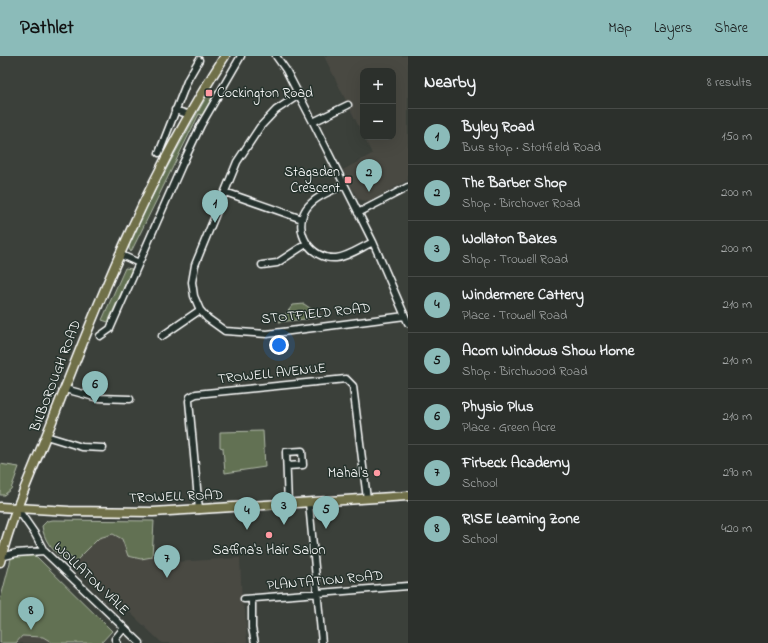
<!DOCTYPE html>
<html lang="en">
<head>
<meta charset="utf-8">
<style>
  body { margin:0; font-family:"Indie Flower",sans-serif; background:#343834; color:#f1f3f6 }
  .controls { position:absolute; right:12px; top:12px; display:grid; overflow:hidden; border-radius:8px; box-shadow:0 4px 16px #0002 }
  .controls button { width:36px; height:36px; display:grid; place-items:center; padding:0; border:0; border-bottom:1px solid #484b48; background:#2c302c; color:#f1f3f6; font:20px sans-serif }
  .you { position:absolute; left:279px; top:289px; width:14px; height:14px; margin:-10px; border:3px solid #fff; border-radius:50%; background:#1a73e8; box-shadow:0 0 0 6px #1a73e833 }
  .badge { display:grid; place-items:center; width:26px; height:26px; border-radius:50%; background:#8bbbb9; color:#111; font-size:13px; font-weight:700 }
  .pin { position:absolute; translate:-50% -33px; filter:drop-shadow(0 1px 2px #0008) }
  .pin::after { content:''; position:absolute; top:21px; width:14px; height:12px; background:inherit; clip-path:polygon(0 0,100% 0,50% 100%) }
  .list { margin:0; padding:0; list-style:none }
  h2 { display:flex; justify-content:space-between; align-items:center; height:52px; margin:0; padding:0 16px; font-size:17px }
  h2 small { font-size:13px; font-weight:400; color:#a6a9a9 }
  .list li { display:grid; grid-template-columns:26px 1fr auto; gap:12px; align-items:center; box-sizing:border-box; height:56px; padding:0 16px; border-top:1px solid #484b48 }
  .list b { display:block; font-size:15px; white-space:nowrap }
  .list p { margin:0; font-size:13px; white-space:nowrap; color:#a6a9a9 }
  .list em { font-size:13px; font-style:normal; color:#a6a9a9 }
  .map { position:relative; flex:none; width:408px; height:587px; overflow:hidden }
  header { display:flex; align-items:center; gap:24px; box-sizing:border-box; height:56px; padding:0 20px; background:#8bbbb9; color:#111 }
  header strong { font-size:19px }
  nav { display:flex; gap:22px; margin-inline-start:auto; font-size:14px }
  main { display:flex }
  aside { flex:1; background:#2c302c }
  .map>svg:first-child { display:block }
</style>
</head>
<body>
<header>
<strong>Pathlet</strong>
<nav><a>Map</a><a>Layers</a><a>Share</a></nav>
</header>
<main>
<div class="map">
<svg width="408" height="587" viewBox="0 0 408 587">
  <rect width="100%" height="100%" fill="#3b403a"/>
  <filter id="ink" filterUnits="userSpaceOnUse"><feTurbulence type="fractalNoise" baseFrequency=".025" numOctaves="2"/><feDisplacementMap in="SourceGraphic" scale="8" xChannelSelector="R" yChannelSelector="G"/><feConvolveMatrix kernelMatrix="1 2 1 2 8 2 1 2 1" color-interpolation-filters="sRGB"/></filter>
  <g filter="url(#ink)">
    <path fill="#4a4943" d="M324 0H408V124L369 146 358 143 343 114 372 98 364 81H393V15H363V79Z
      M150 467 152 497H158L159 507 240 502 242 548 245 554 247 587H162L74 503 89 469Z
      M28 561 63 587H7Z"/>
    <path fill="#627152" stroke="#b0b8a8" d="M213 33 216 35 202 59 199 58 131 196 129 193C128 179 141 161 148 148 167 111 187 75 208 38Z
      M125 212 132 213 108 266 102 264Z
      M304 248 323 261 279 266 293 249Z
      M263 375 265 411 225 417 223 392 220 391V376Z
      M0 408 19 411 11 433 4 439H0Z
      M53 464 154 465 152 501 141 503 128 500 122 483 113 478 99 482 76 505 69 500 62 502C51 493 44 484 42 470L47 465Z
      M12 499H31L37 501 112 575 101 587H53L43 581 22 580 16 587H0V545Z"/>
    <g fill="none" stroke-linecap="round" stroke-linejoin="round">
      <g stroke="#fff" stroke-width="9">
        <path id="minor" d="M276 0 286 14 313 66 373 186 408 267
          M299 39 276 54 260 71 237 106 195 209 192 226 194 240 200 254 207 262 225 275 267 278 405 260
          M175 54 190 59
          M313 66 348 49
          M159 97 188 23 199 4
          M344 129C331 135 314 141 306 153 292 175 311 204 336 202 348 201 362 191 373 186
          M225 136 302 163
          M358 157 408 131
          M119 198 139 207
          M262 209 277 207 306 188
          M100 280 110 273 182 109 201 69 241 0
          M162 280 200 254
          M65 333 98 342 130 343
          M46 380 82 391 103 392
          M287 410 303 409 302 395 286 396 288 448
          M309 447 322 587
          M17 452 35 478 44 495 140 587
          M199 454 189 345 190 341 196 338 346 323 353 330 367 443
          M1 501 16 497 44 495
          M244 543 408 530
          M252 543V572L255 587
          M117 587 115 583 124 572"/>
      </g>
      <g stroke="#fff" stroke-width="11">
        <path id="major" d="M0 451 69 455 153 456 408 440
          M0 506C13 454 37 405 56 355 103 233 153 111 225 0"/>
      </g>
      <use href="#minor" stroke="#26332d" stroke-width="6"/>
      <use href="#major" stroke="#70704a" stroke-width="8"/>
    </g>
  </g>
  <g fill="#ff9aa2" stroke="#26332d" stroke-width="1.5">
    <rect x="205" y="33" width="8" height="8" rx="2"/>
    <rect x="344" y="120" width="8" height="8" rx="2"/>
    <circle cx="377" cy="417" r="4"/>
    <circle cx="269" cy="479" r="4"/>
  </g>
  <g text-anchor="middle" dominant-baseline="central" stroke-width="3" stroke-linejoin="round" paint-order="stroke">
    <g font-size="14" fill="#fff" stroke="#26332d" text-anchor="end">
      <text x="217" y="37" text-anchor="start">Cockington Road</text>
      <text x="340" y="116">Stagsden<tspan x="340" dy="16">Crescent</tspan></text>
      <text x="369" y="417">Mahal's</text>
      <text x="269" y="494" text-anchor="middle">Saffina's Hair Salon</text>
    </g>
    <g font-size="14" fill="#fff" stroke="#26332d">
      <text transform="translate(316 258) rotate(-6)">STOTFIELD ROAD</text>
      <text transform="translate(272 318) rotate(-6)">TROWELL AVENUE</text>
      <text transform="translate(56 320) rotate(-69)">BILBOROUGH ROAD</text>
      <text transform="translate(176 441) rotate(-2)">TROWELL ROAD</text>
      <text transform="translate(91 523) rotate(44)">WOLLATON VALE</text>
      <text transform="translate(325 525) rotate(-5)">PLANTATION ROAD</text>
    </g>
  </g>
</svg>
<div class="controls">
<button>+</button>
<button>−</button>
</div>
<div class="you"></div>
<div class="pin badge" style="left:215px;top:167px">1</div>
<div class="pin badge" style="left:369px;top:136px">2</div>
<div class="pin badge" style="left:284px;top:469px">3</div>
<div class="pin badge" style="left:247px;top:474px">4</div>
<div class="pin badge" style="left:326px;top:473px">5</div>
<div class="pin badge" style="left:95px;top:348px">6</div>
<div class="pin badge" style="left:167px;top:522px">7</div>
<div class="pin badge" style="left:31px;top:574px">8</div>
</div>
<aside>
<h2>Nearby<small>8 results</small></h2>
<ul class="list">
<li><span class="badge">1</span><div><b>Byley Road</b><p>Bus stop · Stotfield Road</p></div><em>150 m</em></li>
<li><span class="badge">2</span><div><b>The Barber Shop</b><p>Shop · Birchover Road</p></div><em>200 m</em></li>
<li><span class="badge">3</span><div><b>Wollaton Bakes</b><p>Shop · Trowell Road</p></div><em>200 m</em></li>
<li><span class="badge">4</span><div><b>Windermere Cattery</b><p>Place · Trowell Road</p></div><em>210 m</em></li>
<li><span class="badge">5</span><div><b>Acorn Windows Show Home</b><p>Shop · Birchwood Road</p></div><em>210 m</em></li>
<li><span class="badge">6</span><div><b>Physio Plus</b><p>Place · Green Acre</p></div><em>210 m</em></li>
<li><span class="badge">7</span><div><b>Firbeck Academy</b><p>School</p></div><em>290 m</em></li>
<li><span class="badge">8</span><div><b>RISE Learning Zone</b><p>School</p></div><em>420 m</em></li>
</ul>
</aside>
</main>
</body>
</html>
